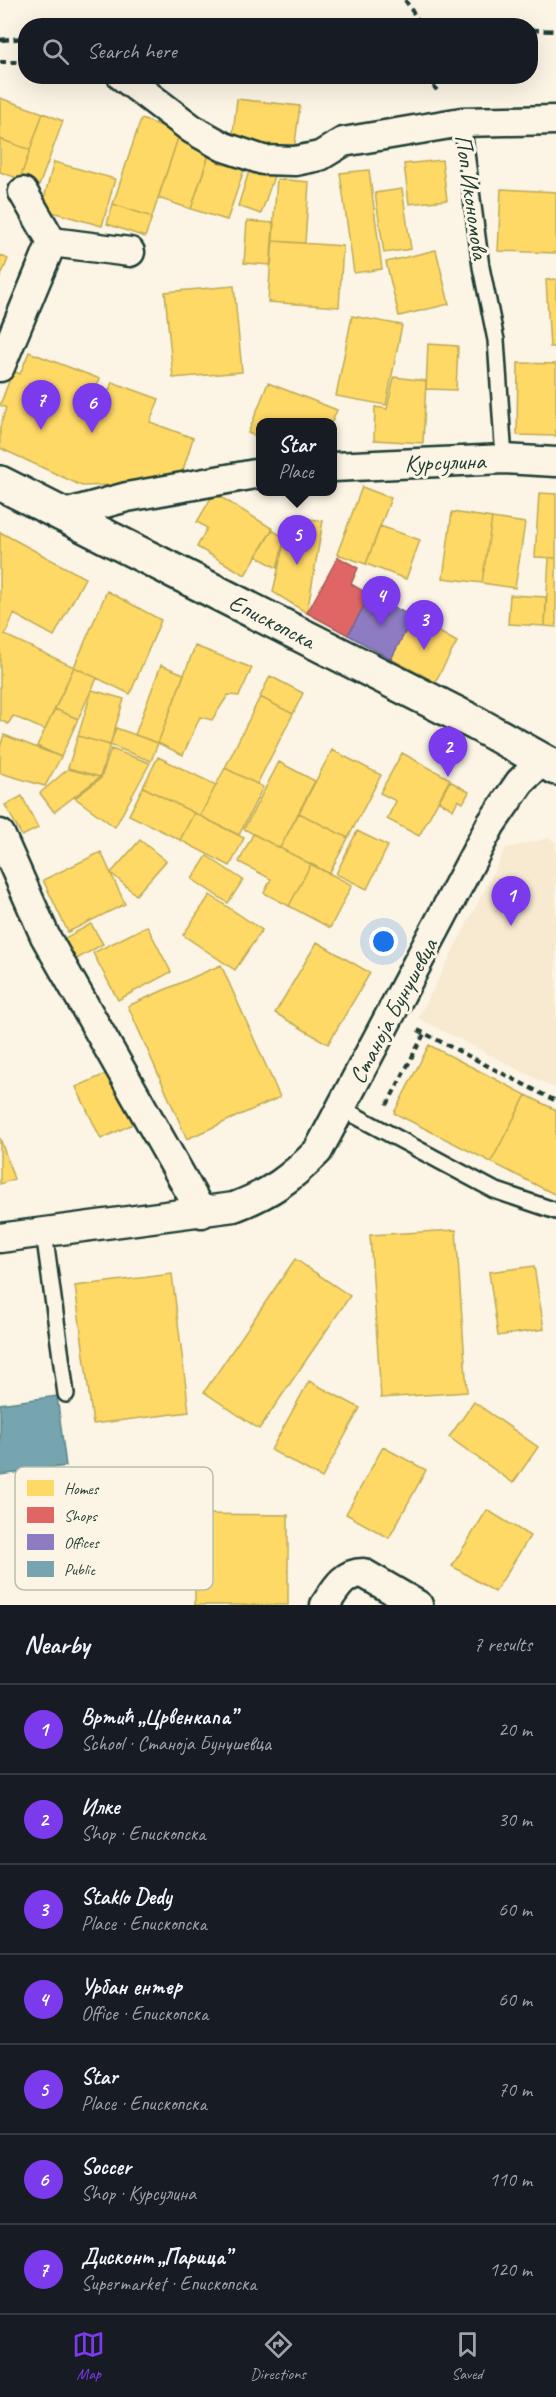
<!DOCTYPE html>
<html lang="en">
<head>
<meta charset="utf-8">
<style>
  body { margin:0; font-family:Caveat,sans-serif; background:#242831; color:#f1f3f6 }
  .you { position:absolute; left:384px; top:942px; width:21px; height:21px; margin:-15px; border:4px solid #fff; border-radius:50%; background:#1a73e8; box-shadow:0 0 0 9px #1a73e833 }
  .badge { display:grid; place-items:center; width:39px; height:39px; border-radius:50%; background:#7c3aed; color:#fff; font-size:20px; font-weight:700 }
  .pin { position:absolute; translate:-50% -50px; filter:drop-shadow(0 2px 3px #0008) }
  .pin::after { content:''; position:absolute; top:32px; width:21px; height:18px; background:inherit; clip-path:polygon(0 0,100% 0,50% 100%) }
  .popup { position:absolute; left:256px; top:418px; width:81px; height:78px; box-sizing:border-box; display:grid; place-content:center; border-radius:12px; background:#171b24; filter:drop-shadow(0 2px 4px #0005); font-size:20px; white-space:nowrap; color:#9ea1a6 }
  .popup b { font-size:22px; color:#f1f3f6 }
  .popup::after { content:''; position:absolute; left:50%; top:100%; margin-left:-12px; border:12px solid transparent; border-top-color:#171b24 }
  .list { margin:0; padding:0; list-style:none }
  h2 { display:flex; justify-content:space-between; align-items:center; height:78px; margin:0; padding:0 24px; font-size:26px }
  h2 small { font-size:20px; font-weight:400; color:#9ea1a6 }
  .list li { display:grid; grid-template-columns:39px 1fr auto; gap:18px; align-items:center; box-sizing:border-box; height:90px; padding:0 24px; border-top:2px solid #363941 }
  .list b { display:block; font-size:22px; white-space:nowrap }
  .list p { margin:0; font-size:20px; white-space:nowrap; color:#9ea1a6 }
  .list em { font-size:20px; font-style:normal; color:#9ea1a6 }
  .icon { flex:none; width:33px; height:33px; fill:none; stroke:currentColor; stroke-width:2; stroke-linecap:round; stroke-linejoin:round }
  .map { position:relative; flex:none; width:556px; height:1605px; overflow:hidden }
  .search { position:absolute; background:#171b24; box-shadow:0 6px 24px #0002; left:18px; right:18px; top:18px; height:66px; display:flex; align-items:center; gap:15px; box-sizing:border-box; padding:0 21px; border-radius:24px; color:#9ea1a6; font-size:22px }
  .sheet { height:708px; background:#171b24 }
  nav { display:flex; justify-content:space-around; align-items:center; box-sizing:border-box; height:84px; border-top:2px solid #363941; background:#171b24; font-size:16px; color:#9ea1a6 }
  nav a { display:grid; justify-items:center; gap:3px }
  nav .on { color:#7c3aed }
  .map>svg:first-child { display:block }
</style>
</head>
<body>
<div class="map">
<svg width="556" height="1605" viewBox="0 0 556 1605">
  <rect width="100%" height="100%" fill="#fcf5e5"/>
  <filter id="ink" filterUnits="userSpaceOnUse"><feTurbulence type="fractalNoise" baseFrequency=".0167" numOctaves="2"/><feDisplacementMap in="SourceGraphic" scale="12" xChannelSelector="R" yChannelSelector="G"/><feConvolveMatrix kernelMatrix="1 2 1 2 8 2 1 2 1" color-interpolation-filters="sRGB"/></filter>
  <g filter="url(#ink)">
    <path fill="#f7ead0" d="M549 838 556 842V1089L418 1018 506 848Z"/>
    <path fill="#ffd966" stroke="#bcaa57" stroke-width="1.5" d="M0 98 43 113 30 150 0 139Z
      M237 99 300 106 294 150 232 142Z
      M43 113 63 121 39 186 20 179Z
      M141 119 180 132 152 217 113 204Z
      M180 132 213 143 191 209 158 198Z
      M0 139 30 150 20 179 0 172Z
      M211 148 247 161 227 220 191 209Z
      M442 160 447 200 409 204 404 164Z
      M54 162 115 179 102 226 41 209Z
      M251 165 275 173 261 214 238 206Z
      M369 170 382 269 354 273 340 173Z
      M277 179 309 182 305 243 272 241Z
      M402 189 411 249 384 253 375 193Z
      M501 189 556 192V253L498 251Z
      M113 204 152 217 145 237 107 224Z
      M247 221 274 223 271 265 244 263Z
      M272 241 343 246 339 307 268 302Z
      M436 250 449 304 399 316 386 262Z
      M0 255 8 259 0 278Z
      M556 279V347H550L546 280Z
      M234 286 242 372 173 378 165 292Z
      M352 316 402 325 386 405 336 396Z
      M428 344 458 346 456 390 426 389Z
      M29 352 100 379 97 386 109 391 112 382 159 399 150 422 193 438 179 483 82 486 0 448V427L6 408 0 405 13 371 20 374Z
      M518 363 556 364V436L517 435Z
      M394 377 426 381 423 443 374 440 375 407 387 409Z
      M268 383 337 410 332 422H261V438L248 433Z
      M362 487 391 498 366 564 337 554Z
      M214 493 273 529 245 575 197 547 207 528 197 522Z
      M539 493 556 494V558L535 557Z
      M452 512 492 518 482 583 443 578Z
      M290 516 323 521 307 613 273 592Z
      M492 518 525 523 515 588 482 583Z
      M380 526 420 540 406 579 366 564Z
      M272 530 285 538 277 568 256 556Z
      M0 532 85 578 54 636 14 614 5 635 74 667 45 730 13 716 8 724 0 720Z
      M549 558H556V627L545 626Z
      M107 591 161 620 130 694 74 667Z
      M510 595 546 597 545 626 508 624Z
      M413 617 457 642 435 682 391 659Z
      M195 646 252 668 239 696 228 695 212 720 200 717 183 755 158 743Z
      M161 665 184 674 158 743 135 735Z
      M74 667 97 678 78 719 55 709Z
      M270 676 303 693 293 714 260 697Z
      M92 690 124 699 110 745 78 736Z
      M260 697 293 714 257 784 225 768Z
      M55 709 78 719 61 757 37 746Z
      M116 728 158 743 151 761 110 745Z
      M4 735 61 757 45 786 0 773V747Z
      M78 736 110 745 100 777 68 768Z
      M111 749 150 763 115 827 75 798 101 778Z
      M332 750 381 775 348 838 299 813Z
      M402 753 450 779 419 836 387 819 396 801 380 793Z
      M158 757 216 785 200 816 143 787Z
      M279 762 315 781 280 848 244 829Z
      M225 768 263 787 239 835 200 816Z
      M68 769 100 777 54 812 40 793Z
      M450 781 469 792 463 803 458 800 453 810 439 801Z
      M143 787 194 813 180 840 129 815Z
      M22 796 38 828 22 836 5 805Z
      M194 813 244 838 230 866 180 840Z
      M299 813 348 838 329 874 280 848Z
      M357 831 388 846 367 889 336 874Z
      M253 834 311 864 289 906 264 893 271 879 239 862Z
      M140 840 166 861 136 895 111 873Z
      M101 852 125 904 68 932 43 880Z
      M207 856 243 880 228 903 192 879Z
      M311 864 352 885 330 928 289 906Z
      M210 895 262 930 235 970 183 935Z
      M91 924 103 944 68 964 56 943Z
      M147 926 171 972 118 1000 93 953Z
      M317 942 370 973 328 1044 275 1013Z
      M221 965 280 1097 187 1139 128 1006Z
      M429 1045 526 1095 491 1162 394 1113Z
      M110 1072 135 1123 101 1139 76 1087Z
      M526 1095 556 1110V1195L491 1162Z
      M0 1138 14 1179 0 1184Z
      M456 1230 467 1392 381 1398 370 1235Z
      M295 1259 350 1296 259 1429 204 1392Z
      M534 1266 544 1329 498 1336 489 1272Z
      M172 1274 189 1412 93 1424 75 1286Z
      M309 1381 360 1408 322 1478 271 1450Z
      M474 1402 538 1447 513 1483 449 1437Z
      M383 1447 426 1470 389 1538 346 1514Z
      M487 1510 530 1536 495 1592 452 1566Z
      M195 1514 288 1515V1605H195Z"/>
    <path fill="#e06666" stroke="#a65a57" stroke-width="1.5" d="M338 557 358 568 351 584 370 595 348 635 307 613Z"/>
    <path fill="#8e7cc3" stroke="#6d6998" stroke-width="1.5" d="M370 595 413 617 391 659 348 635Z"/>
    <path fill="#76a5af" stroke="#5c868a" stroke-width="1.5" d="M57 1396 66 1466 0 1475V1404Z"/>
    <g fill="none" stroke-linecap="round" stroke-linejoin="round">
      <g stroke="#1f3d34" stroke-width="20">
        <path id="lane" d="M462 122 481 267 496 340 504 459
          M341 1108 494 1190 556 1211
          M44 1232 66 1394"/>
      </g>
      <g stroke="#1f3d34" stroke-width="33">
        <path id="street" d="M122 76 192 129 224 147 263 160 295 161 320 156 343 142 462 122 556 120
          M52 242 130 252
          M0 367 52 242 23 192
          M333 467 504 459 556 462
          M61 515 127 497 261 473
          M0 834 45 936 202 1213
          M0 1238 234 1207C271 1193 290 1179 318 1151L491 824 520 782 543 760
          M325 1605C335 1590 343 1573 363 1573L418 1605"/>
      </g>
      <g stroke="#1f3d34" stroke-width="38">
        <path id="secondary" d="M0 483 477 724 556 768"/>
      </g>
      <path stroke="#1f3d34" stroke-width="4" stroke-dasharray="6 4.5" stroke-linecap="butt" d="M405 0 422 26
        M0 62H26
        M430 76 431 83 439 93
        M418 1030 556 1101
        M387 1105 424 1034"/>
      <use href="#lane" stroke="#fcf5e5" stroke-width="15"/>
      <use href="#street" stroke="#fcf5e5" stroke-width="28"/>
      <use href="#secondary" stroke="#fcf5e5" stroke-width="33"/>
      <path stroke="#1f3d34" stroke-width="4.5" stroke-dasharray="9 4.5" stroke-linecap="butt" d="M530 30 556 31
        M0 40 26 38"/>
    </g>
  </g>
  <g text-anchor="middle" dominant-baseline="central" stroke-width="6" stroke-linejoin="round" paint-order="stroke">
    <g font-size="24" fill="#1f3d34" stroke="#fcf5e5">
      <text transform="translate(472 197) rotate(82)">Поп Икономова</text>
      <text transform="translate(445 462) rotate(-2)">Курсулина</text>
      <text transform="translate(272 621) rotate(27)">Епископска</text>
      <text transform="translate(393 1011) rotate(-62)">Станоја Бунушевца</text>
    </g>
  </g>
  <rect x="15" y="1467" width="198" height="123" rx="9" fill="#fcf5e5" stroke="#babeb0" stroke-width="1.5"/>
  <rect x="27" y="1480" width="27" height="16" fill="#ffd966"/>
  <rect x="27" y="1507" width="27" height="16" fill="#e06666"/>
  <rect x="27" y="1534" width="27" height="16" fill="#8e7cc3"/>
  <rect x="27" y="1561" width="27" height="16" fill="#76a5af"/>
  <g font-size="16" fill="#1f3d34">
    <text x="64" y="1494">Homes</text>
    <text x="64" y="1521">Shops</text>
    <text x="64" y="1548">Offices</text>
    <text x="64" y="1575">Public</text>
  </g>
</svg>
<div class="you"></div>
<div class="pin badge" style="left:511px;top:926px">1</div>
<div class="pin badge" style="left:448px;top:777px">2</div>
<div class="pin badge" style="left:424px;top:650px">3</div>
<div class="pin badge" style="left:381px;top:626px">4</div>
<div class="pin badge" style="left:297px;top:565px">5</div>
<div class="popup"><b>Star</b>Place</div>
<div class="pin badge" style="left:92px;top:433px">6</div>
<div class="pin badge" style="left:41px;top:430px">7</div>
<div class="search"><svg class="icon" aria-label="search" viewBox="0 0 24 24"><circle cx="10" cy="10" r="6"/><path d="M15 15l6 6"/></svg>Search here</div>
</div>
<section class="sheet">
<h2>Nearby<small>7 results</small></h2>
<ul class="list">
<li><span class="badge">1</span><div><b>Вртић „Црвенкапа”</b><p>School · Станоја Бунушевца</p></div><em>20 m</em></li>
<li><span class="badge">2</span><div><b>Илке</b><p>Shop · Епископска</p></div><em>30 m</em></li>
<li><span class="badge">3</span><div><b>Staklo Dedy</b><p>Place · Епископска</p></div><em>60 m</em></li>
<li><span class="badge">4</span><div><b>Урбан ентер</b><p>Office · Епископска</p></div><em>60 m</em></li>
<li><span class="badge">5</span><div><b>Star</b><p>Place · Епископска</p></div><em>70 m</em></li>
<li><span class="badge">6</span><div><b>Soccer</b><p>Shop · Курсулина</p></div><em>110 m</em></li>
<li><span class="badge">7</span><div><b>Дисконт „Парица”</b><p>Supermarket · Епископска</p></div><em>120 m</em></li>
</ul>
</section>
<nav>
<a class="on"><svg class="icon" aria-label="map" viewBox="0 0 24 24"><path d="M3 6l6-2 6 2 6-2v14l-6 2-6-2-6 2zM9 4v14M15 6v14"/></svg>Map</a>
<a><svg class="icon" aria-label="directions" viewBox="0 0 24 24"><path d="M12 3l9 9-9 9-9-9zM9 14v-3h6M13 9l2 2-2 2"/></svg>Directions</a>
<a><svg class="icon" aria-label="saved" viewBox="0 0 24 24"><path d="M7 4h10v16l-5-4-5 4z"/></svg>Saved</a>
</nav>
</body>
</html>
